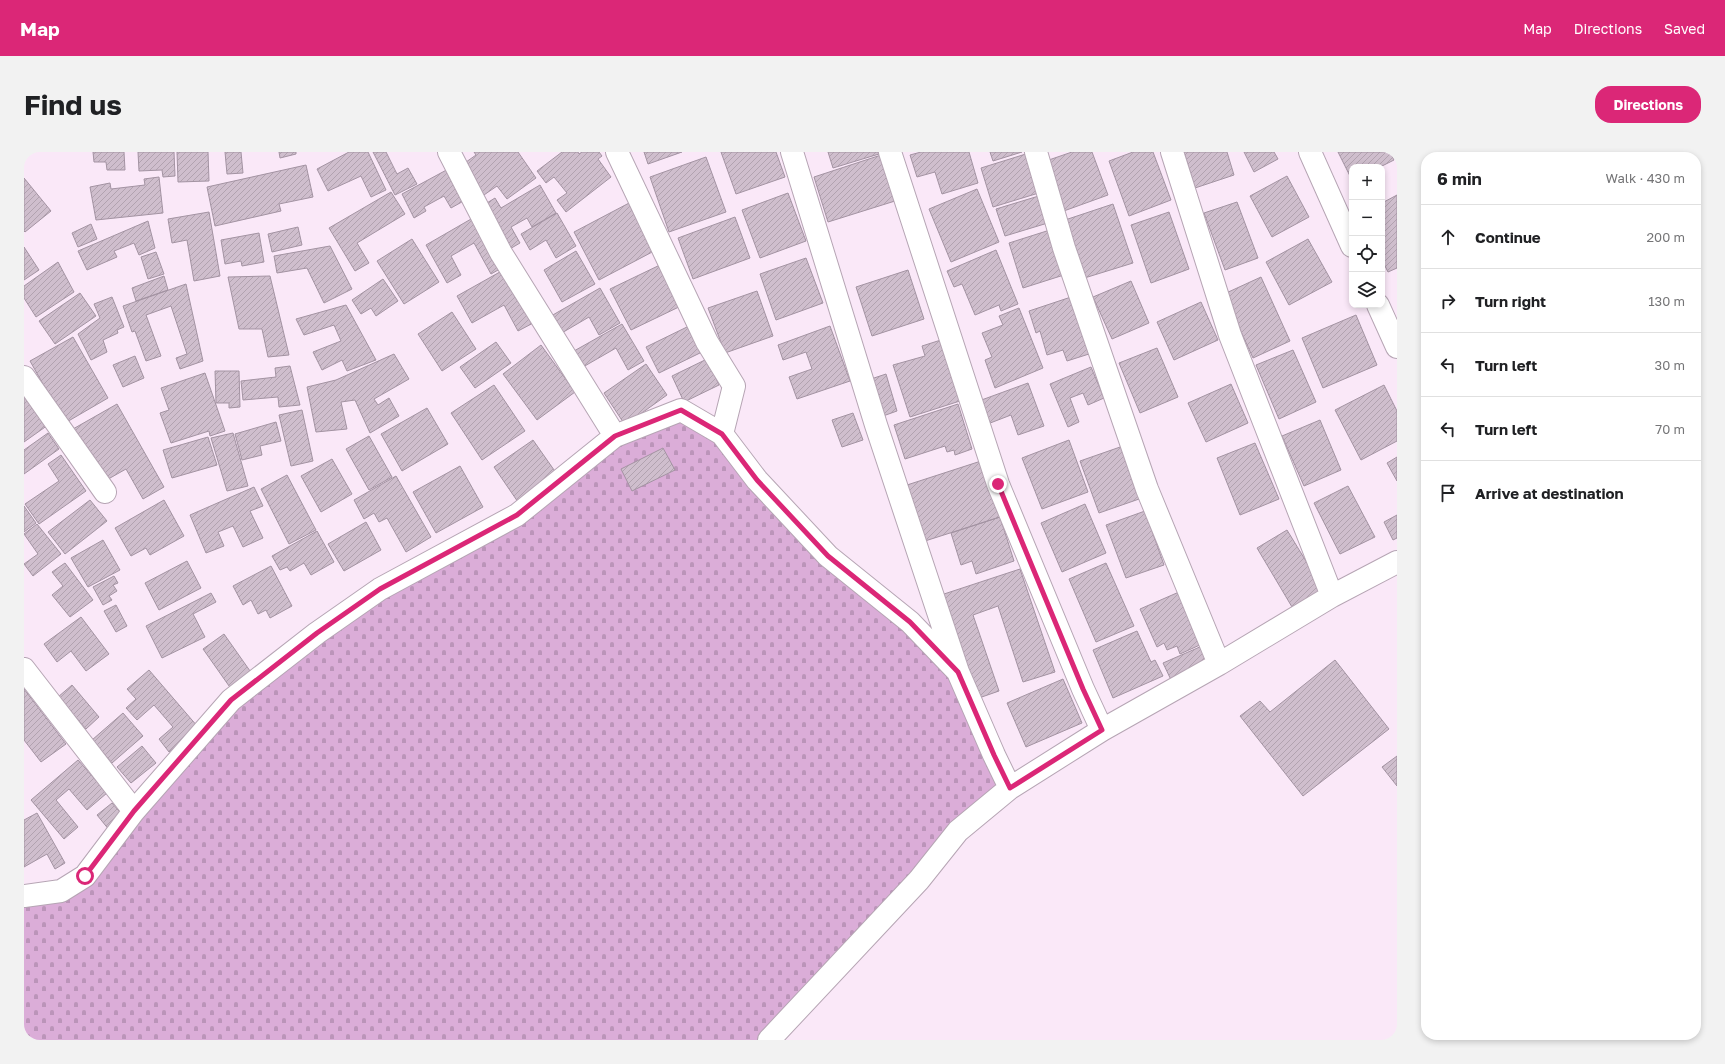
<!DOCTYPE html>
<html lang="en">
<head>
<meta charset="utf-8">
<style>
  body { margin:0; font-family:"Golos Text",sans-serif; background:#f2f2f2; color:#202124 }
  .controls { position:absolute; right:12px; top:12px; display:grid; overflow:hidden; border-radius:8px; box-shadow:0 2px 6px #0003 }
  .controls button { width:36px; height:36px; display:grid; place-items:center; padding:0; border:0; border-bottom:1px solid #e0e0e0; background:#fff; color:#202124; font:20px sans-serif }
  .stop { position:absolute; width:12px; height:12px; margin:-9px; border:3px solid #db2777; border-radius:50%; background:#fff }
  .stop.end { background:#db2777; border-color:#fff; box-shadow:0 1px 4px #0008 }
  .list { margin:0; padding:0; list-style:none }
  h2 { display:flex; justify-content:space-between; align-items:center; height:52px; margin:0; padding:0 16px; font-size:17px }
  h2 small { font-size:13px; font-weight:400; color:#757577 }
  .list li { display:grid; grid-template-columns:26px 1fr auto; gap:12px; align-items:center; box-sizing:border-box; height:64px; padding:0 16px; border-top:1px solid #e0e0e0 }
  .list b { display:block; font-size:15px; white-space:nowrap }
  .list em { font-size:13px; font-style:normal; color:#757577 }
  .icon { flex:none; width:22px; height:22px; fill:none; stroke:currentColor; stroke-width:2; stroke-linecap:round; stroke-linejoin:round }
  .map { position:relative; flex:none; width:1373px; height:888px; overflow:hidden; border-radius:16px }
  header { display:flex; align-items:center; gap:24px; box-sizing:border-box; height:56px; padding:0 20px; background:#db2777; color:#fff }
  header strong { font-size:19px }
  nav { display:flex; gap:22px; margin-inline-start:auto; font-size:14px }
  .intro { display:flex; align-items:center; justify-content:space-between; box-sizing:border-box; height:96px; padding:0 24px }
  h1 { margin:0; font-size:28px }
  .button { padding:10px 18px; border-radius:16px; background:#db2777; color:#fff; font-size:14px; font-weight:700 }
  main { display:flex; gap:24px; padding:0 24px }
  aside { flex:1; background:#fff; border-radius:16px; box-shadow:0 2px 6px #0003 }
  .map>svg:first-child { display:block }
</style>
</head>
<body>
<header>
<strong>Map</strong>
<nav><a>Map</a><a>Directions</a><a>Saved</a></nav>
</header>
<div class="intro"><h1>Find us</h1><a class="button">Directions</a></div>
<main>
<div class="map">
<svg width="1373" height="888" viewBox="0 0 1373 888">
  <defs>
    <pattern id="cemetery-stones" width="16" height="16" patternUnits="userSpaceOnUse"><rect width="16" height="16" fill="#dbadd8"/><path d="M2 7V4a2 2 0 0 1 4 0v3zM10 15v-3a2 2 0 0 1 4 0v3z" fill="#bb94b9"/></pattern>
    <pattern id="building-hatch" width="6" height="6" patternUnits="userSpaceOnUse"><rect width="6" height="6" fill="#cfbecd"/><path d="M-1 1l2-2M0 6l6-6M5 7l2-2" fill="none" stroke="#b1a2af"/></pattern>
  </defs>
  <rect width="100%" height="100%" fill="#fae8f8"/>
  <path fill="url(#cemetery-stones)" d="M657 258 934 520 986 636 745 888H0V744L37 739 207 548 293 481 493 363 591 284Z"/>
  <path fill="url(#building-hatch)" stroke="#a393a2" d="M69 0H100L101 18H83L82 10H70Z
    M114 0H150L151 24 139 25 138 18 115 19Z
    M153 0H184L185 29 154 30Z
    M201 0H217L219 21 203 22Z
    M255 0H272V2L256 6Z
    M325 0H344L362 38 347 45 337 24 304 39 293 17Z
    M349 0H362L373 22 384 16 393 32 371 43Z
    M450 0H494L512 26 483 47 473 34 457 45 435 15 452 3Z
    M538 0H554L555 2 558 0H575L578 4 574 7 587 25 542 60 533 48 543 41 530 25 522 31 513 19Z
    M620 0H658L624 12Z
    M697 0H752L761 25 712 42Z
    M804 0H854L855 2 809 16Z
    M897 0H945L954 31 918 42 911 20 893 25 886 3Z
    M966 0H998L969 9Z
    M1048 0H1068L1084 43 1037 60 1019 10Z
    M1109 0H1129L1147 48 1105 64 1085 9Z
    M1160 0H1203L1210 23 1171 36Z
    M1220 0H1250L1254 7 1230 20Z
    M1314 0H1366L1370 8 1356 15H1328V28Z
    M1005 1 1018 40 969 55 957 16Z
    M857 3 871 49 804 70 790 25Z
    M682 5 702 60 645 80 626 25Z
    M282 13 289 45 255 52 257 59 191 74 183 35Z
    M428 15 445 46 427 56 420 44 400 55 402 59 390 66 378 42Z
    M1263 24 1285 65 1248 85 1226 44Z
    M135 25 139 61 72 68 66 35 86 31 87 37 121 33 120 27Z
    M0 26 27 59 1 80 0 79Z
    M516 33 532 61 508 75 503 66 487 75 496 91 484 98 458 54 471 46 477 56Z
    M953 37 975 90 927 110 905 57Z
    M367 40 381 62 333 91 345 111 331 119 305 76Z
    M764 41 782 89 736 106 718 58Z
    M1018 43 1027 70 981 84 972 57Z
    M1373 43V116L1364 120 1358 108V51Z
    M607 50 632 98 575 128 550 80Z
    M1213 50 1234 106 1201 118 1180 61Z
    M1089 52 1109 111 1054 128 1035 70Z
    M185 60 196 124 170 129 163 88 148 91 144 67Z
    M1145 60 1165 117 1127 131 1107 73Z
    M533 61 552 94 532 106 522 88 506 98 497 82Z
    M454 63 483 113 467 122 450 91 427 104 437 123 423 131 402 93Z
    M711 65 726 106 669 127 654 86Z
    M124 69 131 96 115 103 110 91 90 99 93 105 63 118 54 99Z
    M67 72 73 87 54 95 48 81Z
    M274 75 278 93 248 100 244 82Z
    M1029 77 1043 122 999 136 985 91Z
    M235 81 240 110 218 114 217 109 201 112 197 88Z
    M388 87 415 130 380 152 353 109Z
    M1284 87 1308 130 1265 153 1242 110Z
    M306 94 328 137 300 151 283 116 253 121 250 104Z
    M0 95 15 118 0 128Z
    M972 98 994 152 977 159 975 153 951 163 938 132 930 135 923 119Z
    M552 99 571 132 538 150 520 118Z
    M132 100 140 122 124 127 117 105Z
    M782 106 799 151 752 168 736 122Z
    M34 110 50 140 12 165 0 146V134Z
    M638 112 659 153 607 178 586 137Z
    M483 116 513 169 494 179 480 153 448 171 433 144Z
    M884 118 900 167 848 184 832 135Z
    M140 124 144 138 112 149 108 136Z
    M246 124 265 203 244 205 238 177H215L204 125Z
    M1237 125 1266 189 1229 206 1200 142Z
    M359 127 374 149 352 164 347 156 337 162 328 148Z
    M1107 129 1125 171 1088 187 1069 145Z
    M162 132 179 209 156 217 152 206 163 202 147 154 122 163 137 204 122 209 111 179 108 180 99 154Z
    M576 136 596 171 575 183 565 165 536 182 527 164Z
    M733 139 749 184 701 201 684 156Z
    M56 141 72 164 31 192 15 169Z
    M88 145 100 175 93 178 94 181 79 188 83 200 67 208 54 182 76 166 70 152Z
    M1047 145 1065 202 1043 209 1039 198 1023 203 1016 179 1012 181 1005 159Z
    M1177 150 1194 188 1150 208 1133 170Z
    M322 153 352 208 323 219 318 208 298 218 289 200 317 189 310 173 280 183 272 167Z
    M995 156 1019 216 971 236 961 208 968 205 958 181 979 173 975 164Z
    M428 160 452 197 418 219 394 182Z
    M1332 163 1353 213 1299 236 1278 186Z
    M598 172 620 209 604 218 592 196 559 215 550 199Z
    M665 174 678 200 635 221 622 195Z
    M806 174 826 229 773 247 765 225 788 217 782 200 759 208 754 193Z
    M49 185 84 246 41 271 6 209Z
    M920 187 939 248 886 265 869 213 901 204 898 194Z
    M472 190 487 211 451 236 436 215Z
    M517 193 551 240 513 268 479 222Z
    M1133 196 1154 245 1116 261 1095 211Z
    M1269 198 1292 250 1255 267 1232 213Z
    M370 202 385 227 350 247 354 253 365 246 375 264 346 281 331 248 317 250 323 277 292 280 283 235 312 228Z
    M111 204 120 226 99 235 89 213Z
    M683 207 695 233 660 250 648 224Z
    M622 212 643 243 601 273 580 241Z
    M266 214 276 253 255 255 254 245 219 248 217 229 252 225 251 216Z
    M1067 215 1080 246 1064 253 1059 241 1046 246 1055 270 1044 275 1026 232Z
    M191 219H215L216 255 205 256V251H192Z
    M181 221 201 279 186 284 185 279 147 291 136 261 145 258 137 236Z
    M862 222 873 259 859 264 847 227Z
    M1004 231 1020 274 994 283 987 263 961 273 952 250Z
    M1207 232 1224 271 1182 290 1164 251Z
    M470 233 501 279 458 308 427 261Z
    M1360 233 1373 259V289L1337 308 1311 258Z
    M0 239 24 273 0 290Z
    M93 252 140 335 119 347 102 317 79 330 49 277Z
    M934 252 948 297 931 303 930 298 923 300 921 294 881 307 870 273Z
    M403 256 424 292 378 319 357 282Z
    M278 258 289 309 267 314 255 263Z
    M829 261 839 288 818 295 808 268Z
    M1296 268 1317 318 1280 334 1258 284Z
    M252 270 257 289 236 294 238 303 218 308 211 282Z
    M24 281 35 297 0 322V298Z
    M209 281 224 334 203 339 187 286Z
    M345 284 368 325 345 338 322 297Z
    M184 285 193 313 148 326 139 298Z
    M509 288 535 325 496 353 470 315Z
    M1045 288 1064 340 1018 357 998 306Z
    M1231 291 1255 347 1216 363 1193 306Z
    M1099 294 1118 346 1075 361 1056 309Z
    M639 296 651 318 608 339 597 317Z
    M37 303 62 339 15 372 1 352 35 329 24 312Z
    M1373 305V329L1363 311Z
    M308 307 328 342 297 360 277 324Z
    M957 309 976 365 901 389 883 333Z
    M436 314 459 355 412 381 389 340Z
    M263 323 292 378 265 392 237 337Z
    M372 324 407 385 382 400 363 366 355 370 350 361 340 367 330 348Z
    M1324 334 1351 385 1316 402 1290 351Z
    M230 335 239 354 226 359 239 386 219 395 209 374 194 380 200 394 182 401 166 363Z
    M66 348 83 369 41 402 24 380Z
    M140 348 160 384 126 403 122 396 107 404 91 376Z
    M1061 352 1082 401 1038 420 1017 371Z
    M0 354 12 371 0 380Z
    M1121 359 1140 413 1102 426 1082 373Z
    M1373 363V386L1369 388 1360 370Z
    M976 365 990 409 952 422 948 409 937 413 927 381Z
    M342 370 357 398 320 419 304 392Z
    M13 372 37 402 9 424 0 412 14 402 0 382Z
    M1263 378 1299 437 1268 455 1233 396Z
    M293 379 310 410 287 423 280 411 266 419 263 415 256 418 248 404Z
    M79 388 96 418 64 435 47 406Z
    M163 409 177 436 135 458 121 431Z
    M41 411 69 448 46 465 28 443 39 434 28 420Z
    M1082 411 1110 474 1072 490 1045 427Z
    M247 414 268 454 246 466 242 458 234 462 227 448 219 453 209 434Z
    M996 417 1031 520 999 530 974 454 949 463 975 539 952 547 917 443Z
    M90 424 94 431 89 433 93 439 85 444 88 448 79 453 69 435Z
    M1155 440 1178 492 1156 502 1153 494 1143 498 1140 491 1133 495 1116 457Z
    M187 441 192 450 169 462 181 485 138 506 122 474Z
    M92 453 103 474 92 480 80 459Z
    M57 465 85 502 62 519 47 499 33 510 20 492Z
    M1113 479 1127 510 1131 508 1139 524 1089 546 1069 498Z
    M200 482 231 526 210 541 179 497Z
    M1178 494 1187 513 1148 530 1139 511Z
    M1311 508 1365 577 1279 644 1216 564 1236 549 1246 560Z
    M125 518 174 575 145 600 135 587 149 575 130 553 113 568 102 556 112 547 103 537Z
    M1039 527 1058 571 1002 595 983 551Z
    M48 533 75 565 62 577 34 545Z
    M0 537 42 592 17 610 0 588Z
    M99 561 119 584 88 611 68 588Z
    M118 594 132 611 107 631 93 615Z
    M1373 604V634L1358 615Z
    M54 608 83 641 63 658 45 637 32 648 54 675 40 687 7 648Z
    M88 651 101 666 86 679 73 663Z
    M13 661 41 711 31 717 23 702 0 715V668Z"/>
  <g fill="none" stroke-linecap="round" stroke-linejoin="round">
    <g stroke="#b6a5b4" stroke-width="24">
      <path id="minor" d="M425 0 477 101 591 284
        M593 0 683 190 710 234 698 282
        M768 0 852 273 934 520 970 603 986 636
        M866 0 974 332 1059 537 1078 578
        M1012 0 1040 96 1123 337 1195 512
        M1148 0 1206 183 1308 444
        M1286 0 1328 94
        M1354 153 1373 195
        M0 225 81 340
        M0 517 110 659
        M0 744 37 739 61 724 110 659 207 548 293 481 356 437 493 363 591 284 657 258 698 282 733 328 804 404 886 470 934 520
        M745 888 895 728 934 679 986 636 1078 578 1195 512 1308 444 1373 410"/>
    </g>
    <use href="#minor" stroke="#fff" stroke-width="22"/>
  </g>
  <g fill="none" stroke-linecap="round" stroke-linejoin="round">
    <path stroke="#db2777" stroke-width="5" d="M61 724 110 659 207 548 293 481 356 437 493 363 591 284 657 258 698 282 733 328 804 404 886 470 934 520 970 603 986 636 1078 578 1059 537 974 332"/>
  </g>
</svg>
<div class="controls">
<button>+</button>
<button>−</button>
<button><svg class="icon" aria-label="locate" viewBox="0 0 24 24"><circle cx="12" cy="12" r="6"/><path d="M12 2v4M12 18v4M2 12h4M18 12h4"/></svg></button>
<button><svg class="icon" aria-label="layers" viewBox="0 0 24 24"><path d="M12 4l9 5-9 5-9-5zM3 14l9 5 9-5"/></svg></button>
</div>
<div class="stop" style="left:61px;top:724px"></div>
<div class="stop end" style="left:974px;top:332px"></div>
</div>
<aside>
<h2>6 min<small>Walk · 430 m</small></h2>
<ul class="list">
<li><svg class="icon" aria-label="ahead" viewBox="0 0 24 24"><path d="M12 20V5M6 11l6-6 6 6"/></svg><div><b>Continue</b></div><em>200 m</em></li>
<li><svg class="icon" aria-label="right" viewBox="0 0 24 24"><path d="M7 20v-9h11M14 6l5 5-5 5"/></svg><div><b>Turn right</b></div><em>130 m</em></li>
<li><svg class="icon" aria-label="left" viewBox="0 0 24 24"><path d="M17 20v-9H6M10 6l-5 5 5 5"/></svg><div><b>Turn left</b></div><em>30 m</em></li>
<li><svg class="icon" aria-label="left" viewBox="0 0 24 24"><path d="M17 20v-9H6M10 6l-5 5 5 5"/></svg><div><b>Turn left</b></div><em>70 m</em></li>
<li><svg class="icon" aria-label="arrive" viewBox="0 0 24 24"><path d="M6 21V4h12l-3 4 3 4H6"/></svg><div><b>Arrive at destination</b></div></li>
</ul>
</aside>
</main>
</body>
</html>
